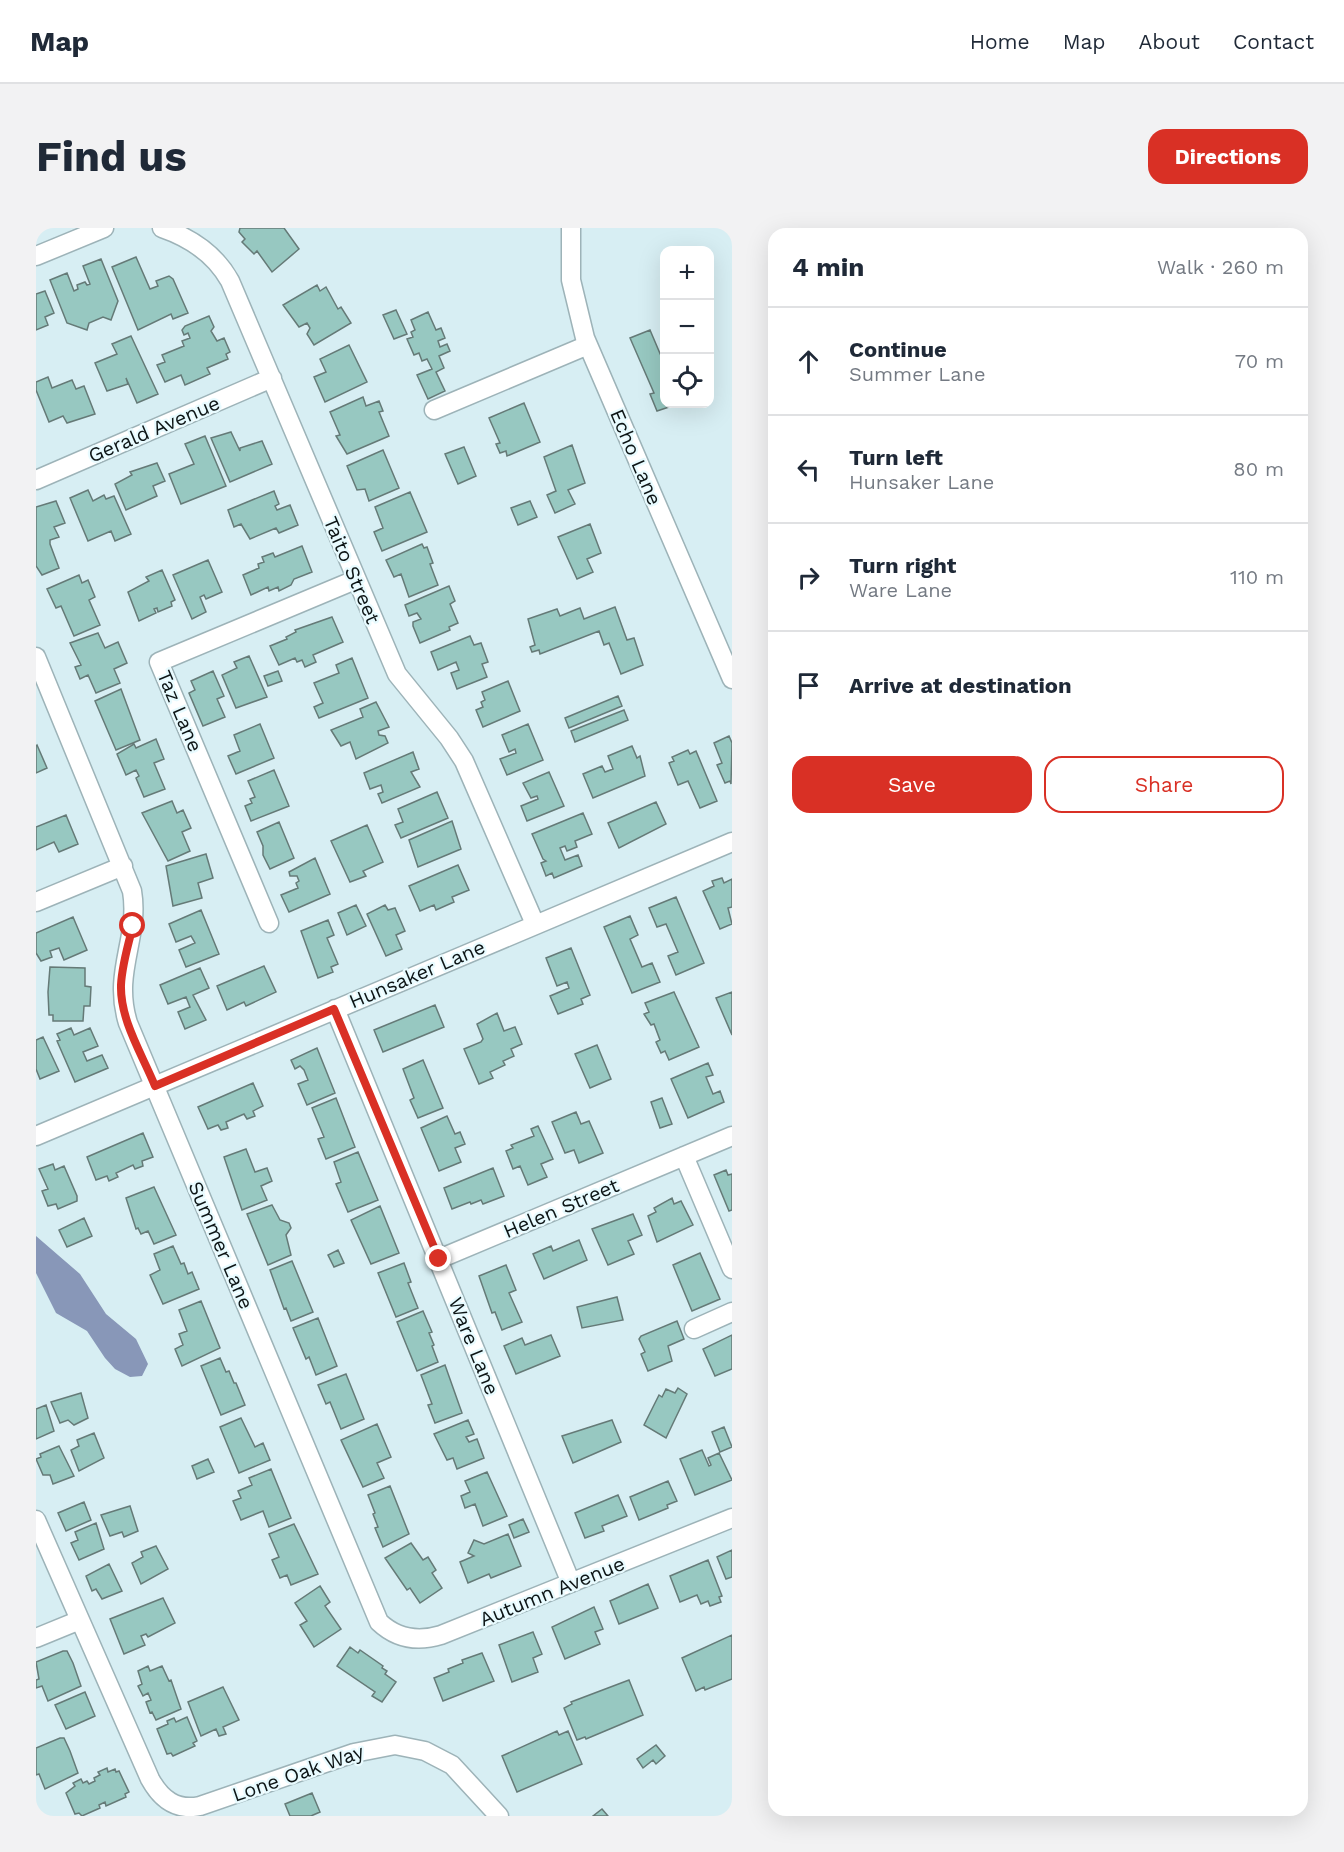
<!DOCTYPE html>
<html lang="en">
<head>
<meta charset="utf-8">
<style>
  body { margin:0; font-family:"Work Sans",sans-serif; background:#f2f2f3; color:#1f2937 }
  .controls { position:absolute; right:18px; top:18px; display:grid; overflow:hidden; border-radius:12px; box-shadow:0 6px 24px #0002 }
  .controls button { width:54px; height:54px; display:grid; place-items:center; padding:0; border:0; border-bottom:2px solid #e0e1e3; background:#fff; color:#1f2937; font:30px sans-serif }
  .stop { position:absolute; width:18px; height:18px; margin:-14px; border:4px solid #d93025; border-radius:50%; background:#fff }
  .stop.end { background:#d93025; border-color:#fff; box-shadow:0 2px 6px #0008 }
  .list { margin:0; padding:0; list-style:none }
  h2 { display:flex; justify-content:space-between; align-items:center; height:78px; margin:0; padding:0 24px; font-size:26px }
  h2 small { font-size:20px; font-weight:400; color:#747a83 }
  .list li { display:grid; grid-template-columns:39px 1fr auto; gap:18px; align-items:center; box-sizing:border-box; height:108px; padding:0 24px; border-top:2px solid #e0e1e3 }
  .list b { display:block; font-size:22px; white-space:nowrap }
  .list p { margin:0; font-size:20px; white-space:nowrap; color:#747a83 }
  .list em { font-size:20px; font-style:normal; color:#747a83 }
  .actions { display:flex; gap:12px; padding:18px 24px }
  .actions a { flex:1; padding:14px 0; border:2px solid #d93025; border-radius:18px; text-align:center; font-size:21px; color:#d93025 }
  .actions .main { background:#d93025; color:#fff }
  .icon { flex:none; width:33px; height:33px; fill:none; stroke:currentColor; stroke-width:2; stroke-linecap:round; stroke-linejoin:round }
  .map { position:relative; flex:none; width:696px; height:1588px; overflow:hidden; border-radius:18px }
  header { display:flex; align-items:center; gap:36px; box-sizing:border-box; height:84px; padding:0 30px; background:#fff; border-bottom:2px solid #e0e1e3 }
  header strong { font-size:28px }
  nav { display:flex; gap:33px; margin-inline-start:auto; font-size:21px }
  .intro { display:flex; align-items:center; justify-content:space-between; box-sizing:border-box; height:144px; padding:0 36px }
  h1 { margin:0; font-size:42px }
  .button { padding:15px 27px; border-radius:18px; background:#d93025; color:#fff; font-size:21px; font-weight:700 }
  main { display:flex; gap:36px; padding:0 36px }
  aside { flex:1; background:#fff; border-radius:18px; box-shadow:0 6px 24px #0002 }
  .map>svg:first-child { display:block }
</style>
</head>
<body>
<header>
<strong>Map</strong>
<nav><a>Home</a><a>Map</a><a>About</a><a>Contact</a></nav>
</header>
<div class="intro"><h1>Find us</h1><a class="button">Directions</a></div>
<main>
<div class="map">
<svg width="696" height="1588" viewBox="0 0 696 1588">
  <rect width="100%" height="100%" fill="#d7eef3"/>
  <path fill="#8897b8" d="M0 1008 44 1046 70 1086 100 1111 112 1136 106 1148 94 1149 79 1141 69 1130 51 1103 20 1085 0 1045Z"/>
  <path fill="#97c8c1" stroke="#657a77" stroke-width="1.5" d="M204 0H248L263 21 236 44 221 23 218 26 206 14 209 11 203 4Z
    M100 29 114 61 122 58 120 53 133 48 137 51 152 85 137 91 135 86 102 102 76 39Z
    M65 31 82 73 75 92 67 89 53 95 51 102 31 95 14 52 31 45 38 63 42 61 41 57 49 54 51 57 54 56 47 38Z
    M281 57 284 63 290 59 302 81 305 79 315 95 278 117 271 106 274 100 271 95 263 99 247 77Z
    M9 63 18 85 9 89 12 97 0 102V66Z
    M360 82 371 106 358 111 347 87Z
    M392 84 400 102 405 100 409 110 402 113 404 119 411 116 414 123 403 128 408 140 400 144 409 163 392 171 381 147 396 141 391 131 386 133 383 125 378 127 371 111 377 109 375 104 379 102 375 92Z
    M173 88 178 99 175 103 181 113 188 110 194 124 190 126 192 131 171 140 174 146 149 157 145 147 129 154 121 137 129 134 126 127 148 118 146 113 154 110 152 105 148 107 146 102 149 98Z
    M614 102 628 135V176L633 179 621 183 614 166 618 165 594 110Z
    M95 108 122 166 101 175 90 150 92 156 71 163 59 135 81 126 76 116Z
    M313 117 331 154 289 174 278 149 290 144 284 131Z
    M12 149 16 160 36 152 40 161 48 158 59 186 31 195 27 188 13 194 0 162V154Z
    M327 169 330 178 343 173 347 183 343 184 353 208 311 226 300 208 304 207 294 184Z
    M488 175 504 214 471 228 470 223 464 225 460 216 464 215 453 190Z
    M195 204 204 223V220L226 213 236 236 194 254 175 210Z
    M169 208 190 258 145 276 133 246 158 236 149 216Z
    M536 217 549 255 532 262 539 276 519 285 511 267 520 263 508 229Z
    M428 219 440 248 422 256 409 226Z
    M347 222 363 260 333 273 329 261 321 262 311 238Z
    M121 235 129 253 117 258 121 268 90 282 79 256 96 247 94 244Z
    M52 262 57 273 68 267 70 271 78 268 95 306 79 313 75 303 52 313 34 270Z
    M238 263 243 276 239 278 241 282 254 277 262 297 243 305 240 300 214 311 205 296 198 299 192 282Z
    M374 264 391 304 346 323 338 304 347 300 339 279Z
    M20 273 29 295 18 299 23 309 14 312V316L23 340 6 347 0 338V279Z
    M494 273 501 289 482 297 475 280Z
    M554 296 565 325 551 331 557 344 541 351 522 309Z
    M386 316 388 320 391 319 397 335 394 336 402 357 373 369 365 346 358 349 350 332Z
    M266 318 276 344 258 351 255 357 243 363 242 359 233 363 232 359 215 367 207 347 223 340 222 336 228 334 226 329 237 325 239 329Z
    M172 332 186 364 170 371 168 367 164 369 170 384 156 391 137 347Z
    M126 342 139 372 135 374 136 378 122 384 121 380 118 381 120 385 103 393 92 364 113 353 110 349Z
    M43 347 46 355 52 352 59 369 53 372 64 397 38 408 25 378 20 380 11 361Z
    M413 358 419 373 414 376 422 395 413 399 414 402 384 415 377 398V394L385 391 381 385 373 388 369 377Z
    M579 379 591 412 598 410 607 437 585 446 573 415 568 417 563 403 504 426 503 422 496 424 494 419 499 417 492 391 521 381 524 388 544 380 548 391Z
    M296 389 307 414 277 427 280 434 269 439 266 432 261 434 259 430 243 437 234 418 251 411 250 409 260 404 259 402Z
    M62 405 69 420 82 414 91 435 78 441 84 455 60 465 52 447 44 451 39 439 45 437 34 415Z
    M434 408 438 417 445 415 452 434 446 436 451 449 421 461 415 445 423 442 420 434 402 442 395 424Z
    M213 428 231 469 200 480 186 447 201 440 198 434Z
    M316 430 332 470 283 490 278 479 287 475 278 455 303 445 300 437Z
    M177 443 188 468 181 471 189 489 167 498 153 465 159 462 155 453Z
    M242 443 246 453 232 458 228 448Z
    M472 453 484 483 447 499 440 482 447 479 445 474 449 472 446 464Z
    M85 461 104 512 80 522 59 473Z
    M582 468 586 478 533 500 529 490Z
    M340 474 353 499 342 503 343 507 349 508 352 515 320 531 314 514 305 518 295 502 327 489 324 481Z
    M588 482 592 492 539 514 535 503Z
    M224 496 238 530 200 546 192 528 204 523 198 507Z
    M492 496 507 532 471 547 464 531 480 525 479 521 473 524 466 507Z
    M693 508 696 515 695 556 694 553 689 555 681 537 686 535 678 515Z
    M120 511 128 531 118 535 129 561 108 569 100 550 103 548 100 542 90 547 81 526 98 516 100 520Z
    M1 517 11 540 0 545V518Z
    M596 518 601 530 604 528 609 548 557 570 547 546 566 538 569 544 577 541 572 528Z
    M652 522 654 526 660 523 681 573 664 580 652 553 642 557 633 535 638 533 636 529Z
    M377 524 383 541 375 544 384 559 346 575 342 566 347 564 345 557 334 561 328 545Z
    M238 542 253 578 215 593 209 578 216 575 214 571 219 569 212 553Z
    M513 544 528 578 491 593 485 578 502 571 501 568 495 570 487 555Z
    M401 564 412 590 365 610 359 597 367 594 362 581Z
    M136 573 141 585 147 582 155 600 146 604 154 623 132 633 106 585Z
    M620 574 630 596 583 620 572 595Z
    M547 585 556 606 539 613 541 619 531 623 529 618 524 620 529 632 542 627 546 638 518 650 516 645 510 648 505 635 510 633 507 631 496 606Z
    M30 587 42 616 23 624 18 614 0 622V599Z
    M416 593 425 621 382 639 373 612Z
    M243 594 258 630 234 641 227 627V618L221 604Z
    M331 597 347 634 327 643 330 648 314 654 295 613Z
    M170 626 177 650 162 655 166 670 137 678 130 638Z
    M279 630 294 666 253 684 245 667 262 660 260 655 263 653 261 648H254L253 644Z
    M422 637 433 662 416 669 418 674 400 682 398 677 384 683 373 658Z
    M686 650 688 655 696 651V679L692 680 696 696 684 701 667 663 678 658 676 653Z
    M640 669 668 735 640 747 632 728 642 724 630 696 621 699 613 680Z
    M320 677 330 698 311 707 302 685Z
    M349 677 352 682 359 680 369 703 360 707 366 721 350 728 331 686Z
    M165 682 183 726 150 739 143 722 159 715 155 708 140 714 133 696Z
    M594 688 602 707 594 711 606 739 616 735 624 754 596 765 568 699Z
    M37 689 51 722 28 732 23 720 14 723 16 729 5 733 0 725V705Z
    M292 692 298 707 291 710 302 736 295 739 297 744 282 750 265 703Z
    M535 720 554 767 545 771 547 776 522 786 514 768 533 760 531 754 521 758 510 730Z
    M228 738 240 764 210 778 208 774 191 782 181 758Z
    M14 739 49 740V758L55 759 54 778H48L47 793H17V787H13L12 764Z
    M164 740 173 760 157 767 170 792 149 801 142 784 154 779 150 769 132 776 124 757Z
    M638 764 663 819 633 832 629 823 625 825 620 814 624 812 618 796 615 797 608 786 613 784 609 775Z
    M696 764V807L680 770Z
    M399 777 408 799 347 824 338 802Z
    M461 785 468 803 479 799 486 816 475 821 478 828 467 833 469 837 454 844 457 850 443 856 428 821 445 814 447 811 441 796Z
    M35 800 38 807 54 800 62 818 47 824 51 833 66 827 72 840 39 854 21 813 24 812 21 806Z
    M7 809 23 843 4 851 0 841V812Z
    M561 817 575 851 554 860 539 826Z
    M281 820 299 865 271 877 262 856 272 852 268 842 264 838 259 841 255 832Z
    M387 832 407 880 382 890 374 872 378 870 367 841Z
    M672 835 677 847 670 849 677 866 684 863 688 874 652 890 635 851Z
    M217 855 227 878 217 883 219 888 211 891 208 886 190 894 192 900 185 902 182 897 172 901 162 879Z
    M300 870 319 919 290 931 282 911 288 909 276 880Z
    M626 870 636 896 624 900 615 874Z
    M540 884 545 896 553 893 567 925 543 935 538 922 529 925 516 894Z
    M411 888 419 906 424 904 429 916 419 920 425 934 403 943 385 900Z
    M502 898 517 931 505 936 511 949 492 957 484 938 477 941 470 923 477 920 475 917 498 908 495 901Z
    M107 905 117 929 106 933 107 938 99 941 97 937 80 945 82 949 73 953 71 948 60 952 51 929Z
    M210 921 219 944 231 940 236 953 225 958 231 972 206 982 188 929Z
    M322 924 342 972 312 984 300 956 305 954 298 934Z
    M17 936 19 942 28 938 41 968V973L22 981 20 976 12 978 6 963 12 961 3 941Z
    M457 940 468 968 447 976 445 972 435 976 434 974 416 981 408 960Z
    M690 942 692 947 696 946V982L693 983 678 947Z
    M118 959 140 1007 118 1016 112 1003 105 1006 102 1000 100 1001 90 970Z
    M636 970 638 976 645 973 657 997 621 1014 612 988 620 984 618 980Z
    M236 977 244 992 253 995 255 1000 250 1007 255 1027 232 1037 211 986Z
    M344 978 363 1025 335 1036 315 992Z
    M597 986 606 1007 592 1013 598 1026 572 1037 556 1001Z
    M48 990 56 1008 31 1019 23 1002Z
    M543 1012 551 1032 508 1051 497 1026 515 1018 517 1023Z
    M137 1018 145 1036 148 1035 152 1046 156 1044 163 1061 127 1076 114 1047 124 1042 118 1026Z
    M302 1022 308 1035 298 1039 292 1027Z
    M664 1025 684 1071 656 1083 637 1037Z
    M256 1033 277 1084 255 1093 250 1080 248 1081 234 1042Z
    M368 1035 375 1054 372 1055 382 1080 360 1089 342 1045Z
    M470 1037 480 1062 473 1065 486 1094 466 1102 459 1084 456 1085 443 1048Z
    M581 1069 587 1092 546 1100 541 1079Z
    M165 1073 184 1120 146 1138 139 1121 147 1117 143 1106 151 1103 143 1082Z
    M387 1083 396 1104 393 1105 398 1117 396 1118 402 1134 381 1143 361 1094Z
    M282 1090 301 1138 280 1147 273 1129 270 1131 257 1100Z
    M641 1093 648 1111 632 1118 636 1133 612 1143 605 1126 609 1124 603 1111 605 1108Z
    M515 1107 524 1128 480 1146 468 1118 486 1110 489 1117Z
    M696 1107V1141L679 1148 667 1121Z
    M184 1130 190 1144 193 1143 198 1155H200L209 1177 185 1187 165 1138Z
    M409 1137 426 1185 399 1195 392 1177 396 1176 385 1147Z
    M310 1146 328 1191 305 1201 294 1174 290 1176 282 1157Z
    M642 1160 651 1166 630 1210 608 1197 623 1167 626 1169 630 1161 639 1165Z
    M45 1165 52 1190 38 1197 32 1192 24 1195 15 1174Z
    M10 1177 18 1203 0 1211V1181Z
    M205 1190 219 1219 227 1215 234 1232 203 1245 184 1199Z
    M432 1192 438 1206 430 1209 433 1214 441 1211 448 1230 421 1241 417 1230 411 1232 398 1206Z
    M576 1192 585 1214 537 1235 526 1208Z
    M341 1196 355 1229 341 1235 348 1250 327 1259 305 1212Z
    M688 1199 696 1219 684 1224 676 1204Z
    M58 1205 68 1230 43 1243 35 1222 43 1218 41 1212Z
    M23 1218 38 1248 17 1256 14 1247H7L0 1231 5 1229 4 1226Z
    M666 1222 673 1238 675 1237 672 1230 683 1225 696 1252 659 1267 644 1231Z
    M172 1231 178 1244 161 1251 156 1238Z
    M235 1241 255 1290 233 1299 227 1283 205 1292 197 1273 205 1270 202 1263 216 1257 213 1250Z
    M451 1244 471 1288 447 1298 439 1276 429 1280 425 1268 434 1264 429 1253Z
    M632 1253 641 1273 631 1277 632 1280 603 1292 594 1269Z
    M354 1258 373 1306 347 1319 339 1300 342 1299 337 1286 339 1285 332 1267Z
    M582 1267 591 1288 566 1298 568 1303 549 1310 539 1285Z
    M48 1274 55 1292 30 1303 22 1285Z
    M94 1278 102 1303 88 1309 86 1304 74 1308 65 1287Z
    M487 1291 493 1304 478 1310 473 1297Z
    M60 1295 68 1321 43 1332 35 1315 42 1312 39 1304Z
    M258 1296 282 1346 255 1357 251 1347 244 1350 236 1332 243 1329 233 1306Z
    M472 1306 485 1338 455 1350 453 1346 432 1355 424 1334 438 1328 432 1325 438 1312 448 1316Z
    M375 1315 387 1332 392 1329 400 1342 396 1345 406 1360 384 1375 374 1360 371 1362 349 1330Z
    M120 1318 132 1341 105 1356 96 1335 107 1329 105 1324Z
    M696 1322V1349L690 1351 681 1329Z
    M672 1332 686 1368 683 1369 685 1374 674 1378 672 1373 665 1376 661 1367 644 1374 634 1348Z
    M73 1336 86 1363 66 1371 60 1361 56 1363 50 1348Z
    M612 1356 622 1380 583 1396 574 1373Z
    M284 1358 294 1374 289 1378 305 1401 278 1419 264 1397 271 1393 259 1375Z
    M127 1370 139 1395 112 1409 110 1406 105 1408 109 1417 88 1426 74 1391Z
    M558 1379 567 1401 559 1404 564 1416 529 1431 516 1399Z
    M497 1404 506 1426 497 1430 502 1444 476 1454 463 1417Z
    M696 1407V1451L669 1462 668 1459 660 1463 646 1430Z
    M314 1419 322 1425 324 1422 347 1438 346 1440 351 1443 349 1446 360 1454 346 1474 336 1468 339 1464 301 1438Z
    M27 1423H31L37 1435 45 1458 12 1473 6 1458 0 1460V1452L3 1451 0 1434Z
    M446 1425 458 1453 407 1473 398 1450 413 1444 412 1441 427 1435 426 1432Z
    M112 1438 114 1443 126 1438 133 1453 135 1452 145 1481 120 1492 116 1484 114 1485 110 1474 115 1472 112 1465 107 1468 102 1458 106 1456 102 1443Z
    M593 1452 607 1487 550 1511 549 1509 541 1512 528 1480 536 1476 535 1474Z
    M187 1459 203 1492 187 1499 190 1506 183 1508 180 1501 165 1508 152 1474Z
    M49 1464 59 1488 30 1501 19 1477Z
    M151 1489 161 1513 157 1515 159 1518 137 1528 135 1525 131 1526 121 1501 132 1496 131 1493 138 1490 140 1494Z
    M521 1503 523 1507 532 1503 546 1536 481 1564 466 1528Z
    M24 1510H28L34 1523 42 1545 9 1561 3 1546 0 1547V1520Z
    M620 1517 629 1528 620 1536 617 1532 607 1540 601 1531Z
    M71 1540 72 1544 79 1541 80 1544 83 1543 93 1564 89 1566 90 1569 70 1578 69 1574 63 1577 64 1580 46 1588 43 1585 39 1586 30 1565 39 1558 37 1555 45 1551 47 1555 51 1553 53 1556 59 1553 58 1550 64 1547 62 1544Z
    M276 1565 284 1584 275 1588H254L249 1576Z
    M566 1581 572 1588H557Z"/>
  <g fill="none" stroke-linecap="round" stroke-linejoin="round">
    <g stroke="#9db3b8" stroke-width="21">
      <path id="minor" d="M126 0C155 10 179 26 194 53L361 446 413 510 428 533 499 696
        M535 0V52L549 110 696 451
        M0 28 68 0
        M398 182 552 117
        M0 252 236 150
        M0 429 96 663C104 710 76 744 92 795L343 1394C361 1411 382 1414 405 1407L696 1290
        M0 674 87 638
        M233 695 123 434 319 352
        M299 781 535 1355
        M0 908 696 614
        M648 928 696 1041
        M403 1031 696 908
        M658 1101 696 1084
        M0 1292 114 1551C125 1571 140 1583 164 1578L318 1525 359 1517 389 1523 416 1537 463 1588
        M0 1410 44 1392"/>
    </g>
    <use href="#minor" stroke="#fff" stroke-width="18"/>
  </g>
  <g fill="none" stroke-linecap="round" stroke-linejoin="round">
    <path stroke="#d93025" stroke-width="8" d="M97 698C92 717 86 737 85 757 84 792 106 826 119 858L298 781 403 1031"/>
  </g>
  <g text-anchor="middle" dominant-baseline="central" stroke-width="4.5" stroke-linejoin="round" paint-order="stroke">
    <g font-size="20" fill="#0d1516" stroke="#e8fbff">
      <text transform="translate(118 201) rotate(-23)">Gerald Avenue</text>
      <text transform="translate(600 229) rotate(67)">Echo Lane</text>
      <text transform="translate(316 342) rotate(67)">Taito Street</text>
      <text transform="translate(144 483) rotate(67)">Taz Lane</text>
      <text transform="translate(381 746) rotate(-23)">Hunsaker Lane</text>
      <text transform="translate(525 980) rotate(-23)">Helen Street</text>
      <text transform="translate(185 1017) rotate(67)">Summer Lane</text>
      <text transform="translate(438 1118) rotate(68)">Ware Lane</text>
      <text transform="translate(516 1363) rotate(-22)">Autumn Avenue</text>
      <text transform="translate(262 1545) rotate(-19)">Lone Oak Way</text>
    </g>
  </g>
</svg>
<div class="controls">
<button>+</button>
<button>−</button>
<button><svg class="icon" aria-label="locate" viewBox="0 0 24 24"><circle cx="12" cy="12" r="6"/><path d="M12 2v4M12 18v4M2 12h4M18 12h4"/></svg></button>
</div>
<div class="stop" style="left:97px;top:698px"></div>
<div class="stop end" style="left:403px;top:1031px"></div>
</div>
<aside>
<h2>4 min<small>Walk · 260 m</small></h2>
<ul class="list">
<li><svg class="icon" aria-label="ahead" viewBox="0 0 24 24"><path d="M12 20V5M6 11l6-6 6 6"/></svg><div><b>Continue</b><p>Summer Lane</p></div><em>70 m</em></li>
<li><svg class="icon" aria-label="left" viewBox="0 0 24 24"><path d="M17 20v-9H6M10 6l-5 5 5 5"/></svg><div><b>Turn left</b><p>Hunsaker Lane</p></div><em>80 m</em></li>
<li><svg class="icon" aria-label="right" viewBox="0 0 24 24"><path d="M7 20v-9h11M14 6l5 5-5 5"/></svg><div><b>Turn right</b><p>Ware Lane</p></div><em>110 m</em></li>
<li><svg class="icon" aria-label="arrive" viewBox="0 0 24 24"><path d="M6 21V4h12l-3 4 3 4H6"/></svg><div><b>Arrive at destination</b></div></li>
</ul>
<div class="actions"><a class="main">Save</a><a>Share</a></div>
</aside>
</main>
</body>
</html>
